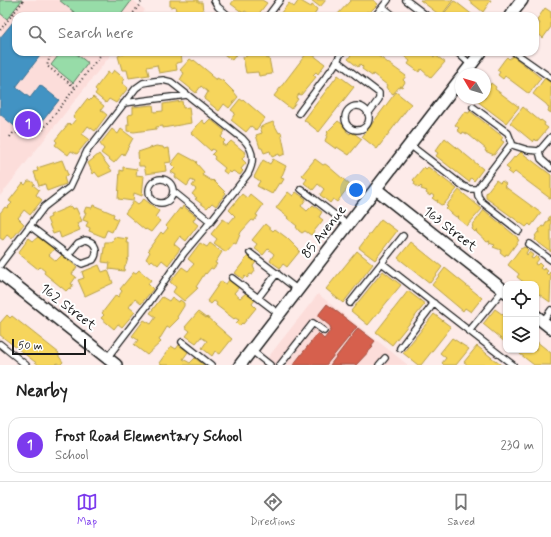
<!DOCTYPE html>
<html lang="en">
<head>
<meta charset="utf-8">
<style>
  body { margin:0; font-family:Mynerve,sans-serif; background:#f6f6f6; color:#222 }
  .controls { position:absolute; right:12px; bottom:12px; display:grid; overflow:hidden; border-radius:8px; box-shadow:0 1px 3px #0004 }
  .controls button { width:36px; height:36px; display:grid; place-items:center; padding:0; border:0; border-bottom:1px solid #e0e0e0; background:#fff; color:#222; font:20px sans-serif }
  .compass { position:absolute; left:455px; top:68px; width:36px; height:36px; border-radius:50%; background:#fff; box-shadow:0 1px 3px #0004; rotate:308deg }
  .scale { position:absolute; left:12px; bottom:10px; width:74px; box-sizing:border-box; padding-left:4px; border:2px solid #1c1c1c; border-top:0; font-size:11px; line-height:14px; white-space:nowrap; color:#1c1c1c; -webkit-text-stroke:3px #fff; paint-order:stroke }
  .you { position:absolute; left:356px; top:190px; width:14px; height:14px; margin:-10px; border:3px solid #fff; border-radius:50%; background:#1a73e8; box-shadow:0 0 0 6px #1a73e833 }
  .badge { display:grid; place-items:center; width:26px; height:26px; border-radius:50%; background:#7c3aed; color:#fff; font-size:13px; font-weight:700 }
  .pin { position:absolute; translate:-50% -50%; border:2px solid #fff; box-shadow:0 1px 4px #0006 }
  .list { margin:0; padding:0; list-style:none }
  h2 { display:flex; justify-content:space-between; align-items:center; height:52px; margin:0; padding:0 16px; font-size:17px }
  h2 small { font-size:13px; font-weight:400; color:#767676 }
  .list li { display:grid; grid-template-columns:26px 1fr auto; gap:12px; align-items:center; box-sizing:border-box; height:56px; margin:0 8px 8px; padding:0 8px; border:1px solid #e0e0e0; border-radius:12px }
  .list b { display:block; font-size:15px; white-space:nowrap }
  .list p { margin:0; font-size:13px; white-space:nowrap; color:#767676 }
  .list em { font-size:13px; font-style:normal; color:#767676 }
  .icon { flex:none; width:22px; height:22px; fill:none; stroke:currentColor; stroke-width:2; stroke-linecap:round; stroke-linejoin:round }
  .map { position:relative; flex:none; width:551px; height:365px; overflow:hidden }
  .search { position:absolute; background:#fff; box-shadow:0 1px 3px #0004; left:12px; right:12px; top:12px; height:44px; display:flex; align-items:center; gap:10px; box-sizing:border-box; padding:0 14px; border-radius:12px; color:#767676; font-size:15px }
  .sheet { height:116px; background:#fff }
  nav { display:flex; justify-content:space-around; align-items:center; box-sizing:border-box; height:56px; border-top:1px solid #e0e0e0; background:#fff; font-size:11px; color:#767676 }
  nav a { display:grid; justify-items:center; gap:2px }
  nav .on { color:#7c3aed }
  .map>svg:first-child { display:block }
</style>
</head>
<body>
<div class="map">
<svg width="551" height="365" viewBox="0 0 551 365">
  <rect width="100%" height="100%" fill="#fdebe9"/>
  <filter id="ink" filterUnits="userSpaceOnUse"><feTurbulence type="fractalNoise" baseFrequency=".025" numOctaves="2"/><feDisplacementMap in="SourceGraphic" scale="8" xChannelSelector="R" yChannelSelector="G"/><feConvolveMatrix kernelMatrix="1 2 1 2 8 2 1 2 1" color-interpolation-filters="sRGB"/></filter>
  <g filter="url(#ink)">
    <path fill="#fcddda" d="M0 0H133L145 10 141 16H16V52H113L0 196Z
      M318 294 408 365H262Z"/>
    <path fill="#97dca8" stroke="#5a7c62" d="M0 0H22L7 19 0 13Z
      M59 0H132L120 16H79Z
      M61 52H74L88 63 73 83 51 65Z"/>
    <path fill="#f6d55c" stroke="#b59e49" d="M170 0H198V2H202L203 11 191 13V16H177L175 6 170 7Z
      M234 0H262L267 3 257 16H252L245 11 243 13 231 4Z
      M299 0 311 7 312 5 317 9 314 16 279 15 289 3 294 7Z
      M311 0H326L320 7Z
      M351 0H373L378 4 369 13 367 11V16H336Z
      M420 0H453L441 16Z
      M468 0H491L483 12Z
      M454 1 456 2 474 16H442Z
      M545 8 551 12V27L543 38 535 31 540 23 537 21 538 18Z
      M130 52H181L182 62 176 63 177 70 159 73 157 65 147 67 149 75 129 78 127 70H122L118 56Z
      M221 52H238L232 60Z
      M247 52H266L267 59 269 58 272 74 259 76 258 72 246 73 243 57 247 56Z
      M309 52 325 64 318 74 316 72 313 75 316 77 301 95 299 94 296 98 298 99 291 109 274 96 306 54Z
      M353 52H373L406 76 403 80 405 82 402 87 400 86 393 94 388 90 386 87 387 85 373 74 372 76 362 69 363 67 360 64 358 67 348 59Z
      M399 52H431L430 53 434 57 435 55 445 62 431 78 421 69 419 72 408 64 410 61Z
      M513 56 541 78 529 94 505 76 503 79 498 75 500 72 497 70 505 59 507 57 509 59Z
      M190 59 193 61 194 60 211 74 210 75 216 80 217 78 223 81 234 92 238 97 229 108 224 104 219 111 204 99 208 92 201 86 196 93 180 80 184 73 180 70Z
      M114 70 125 79 122 83 128 88 116 103 109 99 106 103 95 94 97 91 95 89 108 72 111 74Z
      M338 75 354 87 319 132 304 120Z
      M545 78 551 83V113L548 111 549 108 546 104 533 94Z
      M488 83 490 85 491 83 496 87 495 89 519 107 506 123 477 101 478 98H485V86Z
      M396 92 411 104 377 149 362 137Z
      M93 97 104 106 101 110 107 115 95 131 88 126 82 134 89 139 77 154 71 151 68 155 55 145 57 142 55 140 69 123 71 125 76 119 73 117 87 99 89 101Z
      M240 99 243 101 244 100 265 118 256 130 251 126 246 132 231 120 235 113 231 110Z
      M182 101 183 108 189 107 191 123 163 128V126L156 127V129L134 132 127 131V125H129L128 115 133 114V107L153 105 154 112 163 111V104Z
      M523 107 540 121 541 120 545 123 544 125 548 128 537 141 535 139 533 142 510 123Z
      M470 111 503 137 501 140 504 142 494 155 485 151 486 149 469 135 463 132 462 134 457 130 459 128 455 125 463 114 465 112 469 113Z
      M210 119 225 131 221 137 225 141 222 144 226 146 231 141 246 153 242 159 246 163 241 169 243 171 240 175 233 171 231 173 229 171 227 174 223 171 225 168 214 159 215 157 212 154 215 151 212 149 211 151 191 133 202 120 205 124Z
      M338 121 348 128 346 131 350 134 352 132 362 139 349 155 337 147 336 149 325 141 328 133 327 132Z
      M273 122 279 133 281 132 285 151V154L280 156 279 154 272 157 270 151 264 153 262 148H260L256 135 262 133 260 127Z
      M112 129 118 134 121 129 133 138 124 155 123 153 114 163 101 153 104 149 100 144Z
      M445 138 483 169 474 181 471 178 469 182 436 156 438 153 435 151Z
      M156 146 163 147 164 149 169 148 171 162 165 163 166 171 146 174 144 166H139L138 152Z
      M521 152 551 175V199L515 172 512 175 508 172 510 170 506 167 515 156 516 157Z
      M180 153 197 162 196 163 204 172 202 175 212 181 213 180 226 193 216 206 212 203 207 208 195 199 197 198 192 194 196 189 192 186 195 182 191 180 187 186 175 177 176 175 171 172 175 168 171 164Z
      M99 154 112 171 99 177 95 172 93 174 88 163Z
      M273 159 286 166 281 178 284 179 281 184 279 183 272 194 257 186 260 181 254 177 263 160 270 164Z
      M315 159 323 165 325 164 328 166 350 185 337 202 333 199 330 203 320 195 324 189 318 184 313 190 304 183 307 179 302 175Z
      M62 160 68 175 64 177 66 184 47 191 45 184 39 186 34 172 38 171 37 168Z
      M123 167 137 169 136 175 144 176 142 196 134 193 133 201 118 199 120 170 123 171Z
      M424 167 426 169 428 167 457 189 444 204 441 205 437 202 438 200 436 201 432 198 434 196 431 194 430 196 426 193 427 191 421 189 422 187 421 186 419 188 414 184 415 182 413 180Z
      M496 180 500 183 502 181 506 184 504 186 541 213 531 226 529 224 526 227 486 198V193Z
      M28 181H31L35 184 33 185 39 190 36 195 42 200 30 215 24 210 18 218 24 224 12 239 7 235 3 240 0 238V213L5 207 7 208 12 203 9 201 23 183 25 185Z
      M459 190 482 209 467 226 457 218 459 216 456 217 446 209 448 207 446 206Z
      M288 192 293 196 296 192 306 199 301 206 307 211 313 205 322 212 319 217 323 220 311 235 305 231 302 233 299 231 296 227 297 226 287 218 288 217 276 208Z
      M242 194 247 198 250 194 263 205 256 215 258 216 254 221 252 220 241 232 236 244 234 243 226 252 214 243 217 239 211 234 223 219 229 223 235 216 229 210Z
      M144 199 159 211 155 217 160 221 151 232 146 229 145 230 125 213 134 201 138 204Z
      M93 205 114 214 113 217 118 219 112 232 107 230 104 237 89 231 90 228 86 226 88 222 83 220 86 212H84L86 207 92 208Z
      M71 206 72 209 76 208 82 221 77 223 80 230 61 238 59 232 53 234 47 219 51 217 50 215Z
      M183 206 196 216 193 221 198 225 186 241 180 236 174 244 180 249 168 265 162 260 158 265 152 260 150 262 146 259 150 252 148 250 161 232 163 234 168 228 166 226 180 208 181 210Z
      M484 210 518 238 517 239 519 240 508 255 506 254 505 256 500 252 501 250 493 247 495 245 489 243 490 241 487 242 477 233 476 230 475 232 472 229 473 227 472 226Z
      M551 215V252L535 240 536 237 535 236 538 232 540 233 539 230 542 226 544 227 547 221 550 220 548 219Z
      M381 219 397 231 375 260 359 248Z
      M265 224 273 231 275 229 287 238 300 251 287 267 283 264 280 268 270 261 274 254 268 249 263 255 254 248 257 244 252 240Z
      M38 237 54 249 49 255 56 261 62 255 77 267 72 274 76 277 71 284 73 285 70 289 69 288 66 291 44 273 45 271 40 267 38 269 18 253 29 238 33 241Z
      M114 237 128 239 127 243H129V258H128L126 265H125L124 271 109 269 110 263 102 262 105 242H113Z
      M411 242 442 267 430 283 398 258Z
      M200 243 207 247 210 243 222 252 215 263 217 264 213 269 211 268 206 274 205 273 196 287 198 288 184 301 173 292 176 287 170 282 182 267 188 271 194 264 188 259Z
      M525 247 528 250 526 253 527 255 529 252 533 255 531 258 533 259 536 256 539 259 535 264 537 265 539 263 542 266 540 268 543 270 544 268 548 271 546 273 548 275 550 272 551 273 550 302 536 292V284H526L517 277 519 274 508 265 520 249Z
      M357 251 373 264 343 303 326 289Z
      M248 256 256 262 253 266 255 271 252 275 250 274 247 278 245 276 243 279 235 273Z
      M99 265 102 272 108 270 113 283 85 296 78 280 84 278 82 272Z
      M445 268 482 298 471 312 465 308 463 311 432 285Z
      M139 270 151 280 148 284 153 289 141 304 135 299 129 307 135 312 122 327 118 324 114 329 101 318 104 315 102 313 116 295 118 297 122 291 120 289 134 272 136 273Z
      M383 271 401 285 368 325 351 311Z
      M229 280 239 287 234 293 240 298 246 293 255 300 252 304 256 308 243 324 242 323 239 326 236 323 239 320 235 318 234 319 216 305 217 303 214 301 211 304 207 301 221 281 226 284Z
      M408 291 425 304 392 345 376 332Z
      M162 297 169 301 172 297 179 302 180 300 184 303V306L177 317 179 318 169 328 167 327 159 340 161 342 147 355 134 345 138 340 132 336 144 320 151 324 156 317 150 313Z
      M495 309 506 317V343L483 324Z
      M198 312 206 318 207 317 232 339 220 354 215 351 212 356 202 348 207 341 201 337 196 343 186 336 190 331 185 327Z
      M434 314 451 327 421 365H418L403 353Z
      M7 315 10 318 12 316 59 353 58 355 63 362 60 365 57 363 56 365H39L0 335V323Z
      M452 338 469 349 456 365H444L442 363 446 358 440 353Z
      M536 341 551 353V365H534L520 354 524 350H536Z
      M179 345 188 352 183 359 190 363 195 358 204 365H162L159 363 171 346 176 349Z
      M477 346 501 365H468L464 362Z"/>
    <path fill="#d6604d" stroke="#9e4c3e" d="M327 304 357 327 326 365H293L318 333 324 339 331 330 330 326 319 317V314Z
      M358 328 375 341 371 346 373 347 356 365H330Z"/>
    <path fill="#4393c3" stroke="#376f91" d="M13 22 16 25V52H43L16 87 30 98 40 85 59 100 37 128 26 120 18 129 0 114V38Z"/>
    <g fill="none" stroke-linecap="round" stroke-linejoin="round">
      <g stroke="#1c1c1c" stroke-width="8">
        <path id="lane" d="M214 0 218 7 229 16
          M406 0 427 16
          M383 7 394 16
          M268 16 280 0
          M375 16 388 0
          M457 52 471 65
          M514 52 551 78
          M337 61 379 93V99L368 114
          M124 103 187 95
          M345 118a12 12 0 1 1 24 0a12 12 0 1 1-24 0Z
          M299 113 334 66 342 52
          M410 145 463 186 470 189H477L512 143 508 133 473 107
          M512 145 528 150 539 151 551 137
          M539 151 541 159 551 168
          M149 191a12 12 0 1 1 24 0a12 12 0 1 1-24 0Z
          M301 189 348 225
          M477 189 478 196 482 202 519 231
          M174 192 211 222
          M30 226 68 255
          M85 240C96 241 99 252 93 260L82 264 68 255 78 243Z
          M529 244 551 260
          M250 253 298 290
          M382 263 513 365
          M0 265 44 207 70 187 87 151 136 88 143 83 154 81 163 80 171 82 243 139C254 150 255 161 248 174L206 227 184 253 149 303 107 358
          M232 278 279 314
          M258 298 277 273
          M350 303 403 236
          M543 321 551 310
          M470 330 503 290
          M182 342 211 365
          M0 344 26 365
          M400 348 434 303
          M251 350 270 365
          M280 365 313 323 324 331
          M379 365 385 358"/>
      </g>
      <g stroke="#1c1c1c" stroke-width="14">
        <path id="street" d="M510 16 522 0
          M464 74 481 52
          M376 189 506 292
          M0 273 116 365
          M536 316 551 328
          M240 365 461 78"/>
      </g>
      <path stroke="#1c1c1c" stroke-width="2" stroke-dasharray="1 3" stroke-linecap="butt" d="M13 13 17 16
        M131 16 143 0
        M0 30 24 0
        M51 52 47 66 76 88
        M10 137 13 133 41 132 103 52"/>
      <use href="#lane" stroke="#fff" stroke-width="5.5"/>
      <use href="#street" stroke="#fff" stroke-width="11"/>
    </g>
  </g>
  <g text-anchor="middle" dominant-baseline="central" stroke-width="4" stroke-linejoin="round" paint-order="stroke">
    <g font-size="14" fill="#1c1c1c" stroke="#fff">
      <text transform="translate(450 229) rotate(38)">163 Street</text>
      <text transform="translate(324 232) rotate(-52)">85 Avenue</text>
      <text transform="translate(68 307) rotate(38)">162 Street</text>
    </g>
  </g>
</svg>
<div class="controls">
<button><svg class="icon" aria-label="locate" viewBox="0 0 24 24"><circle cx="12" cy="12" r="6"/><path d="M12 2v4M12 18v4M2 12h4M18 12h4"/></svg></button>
<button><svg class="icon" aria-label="layers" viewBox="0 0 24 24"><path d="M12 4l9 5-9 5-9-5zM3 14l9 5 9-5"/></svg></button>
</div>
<svg class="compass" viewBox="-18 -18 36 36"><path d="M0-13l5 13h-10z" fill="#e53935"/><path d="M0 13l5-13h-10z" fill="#767676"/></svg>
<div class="scale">50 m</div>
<div class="you"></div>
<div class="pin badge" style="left:28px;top:124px">1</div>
<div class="search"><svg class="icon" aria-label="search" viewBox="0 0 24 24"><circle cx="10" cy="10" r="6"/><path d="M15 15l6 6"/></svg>Search here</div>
</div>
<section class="sheet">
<h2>Nearby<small></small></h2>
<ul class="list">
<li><span class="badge">1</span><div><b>Frost Road Elementary School</b><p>School</p></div><em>230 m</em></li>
</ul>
</section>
<nav>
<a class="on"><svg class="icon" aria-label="map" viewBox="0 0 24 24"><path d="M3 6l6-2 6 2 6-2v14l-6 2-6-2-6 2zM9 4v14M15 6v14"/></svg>Map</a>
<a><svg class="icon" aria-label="directions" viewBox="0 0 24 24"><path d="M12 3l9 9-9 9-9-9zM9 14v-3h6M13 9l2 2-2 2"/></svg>Directions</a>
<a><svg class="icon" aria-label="saved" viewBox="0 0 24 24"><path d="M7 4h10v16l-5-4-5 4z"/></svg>Saved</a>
</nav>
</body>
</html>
